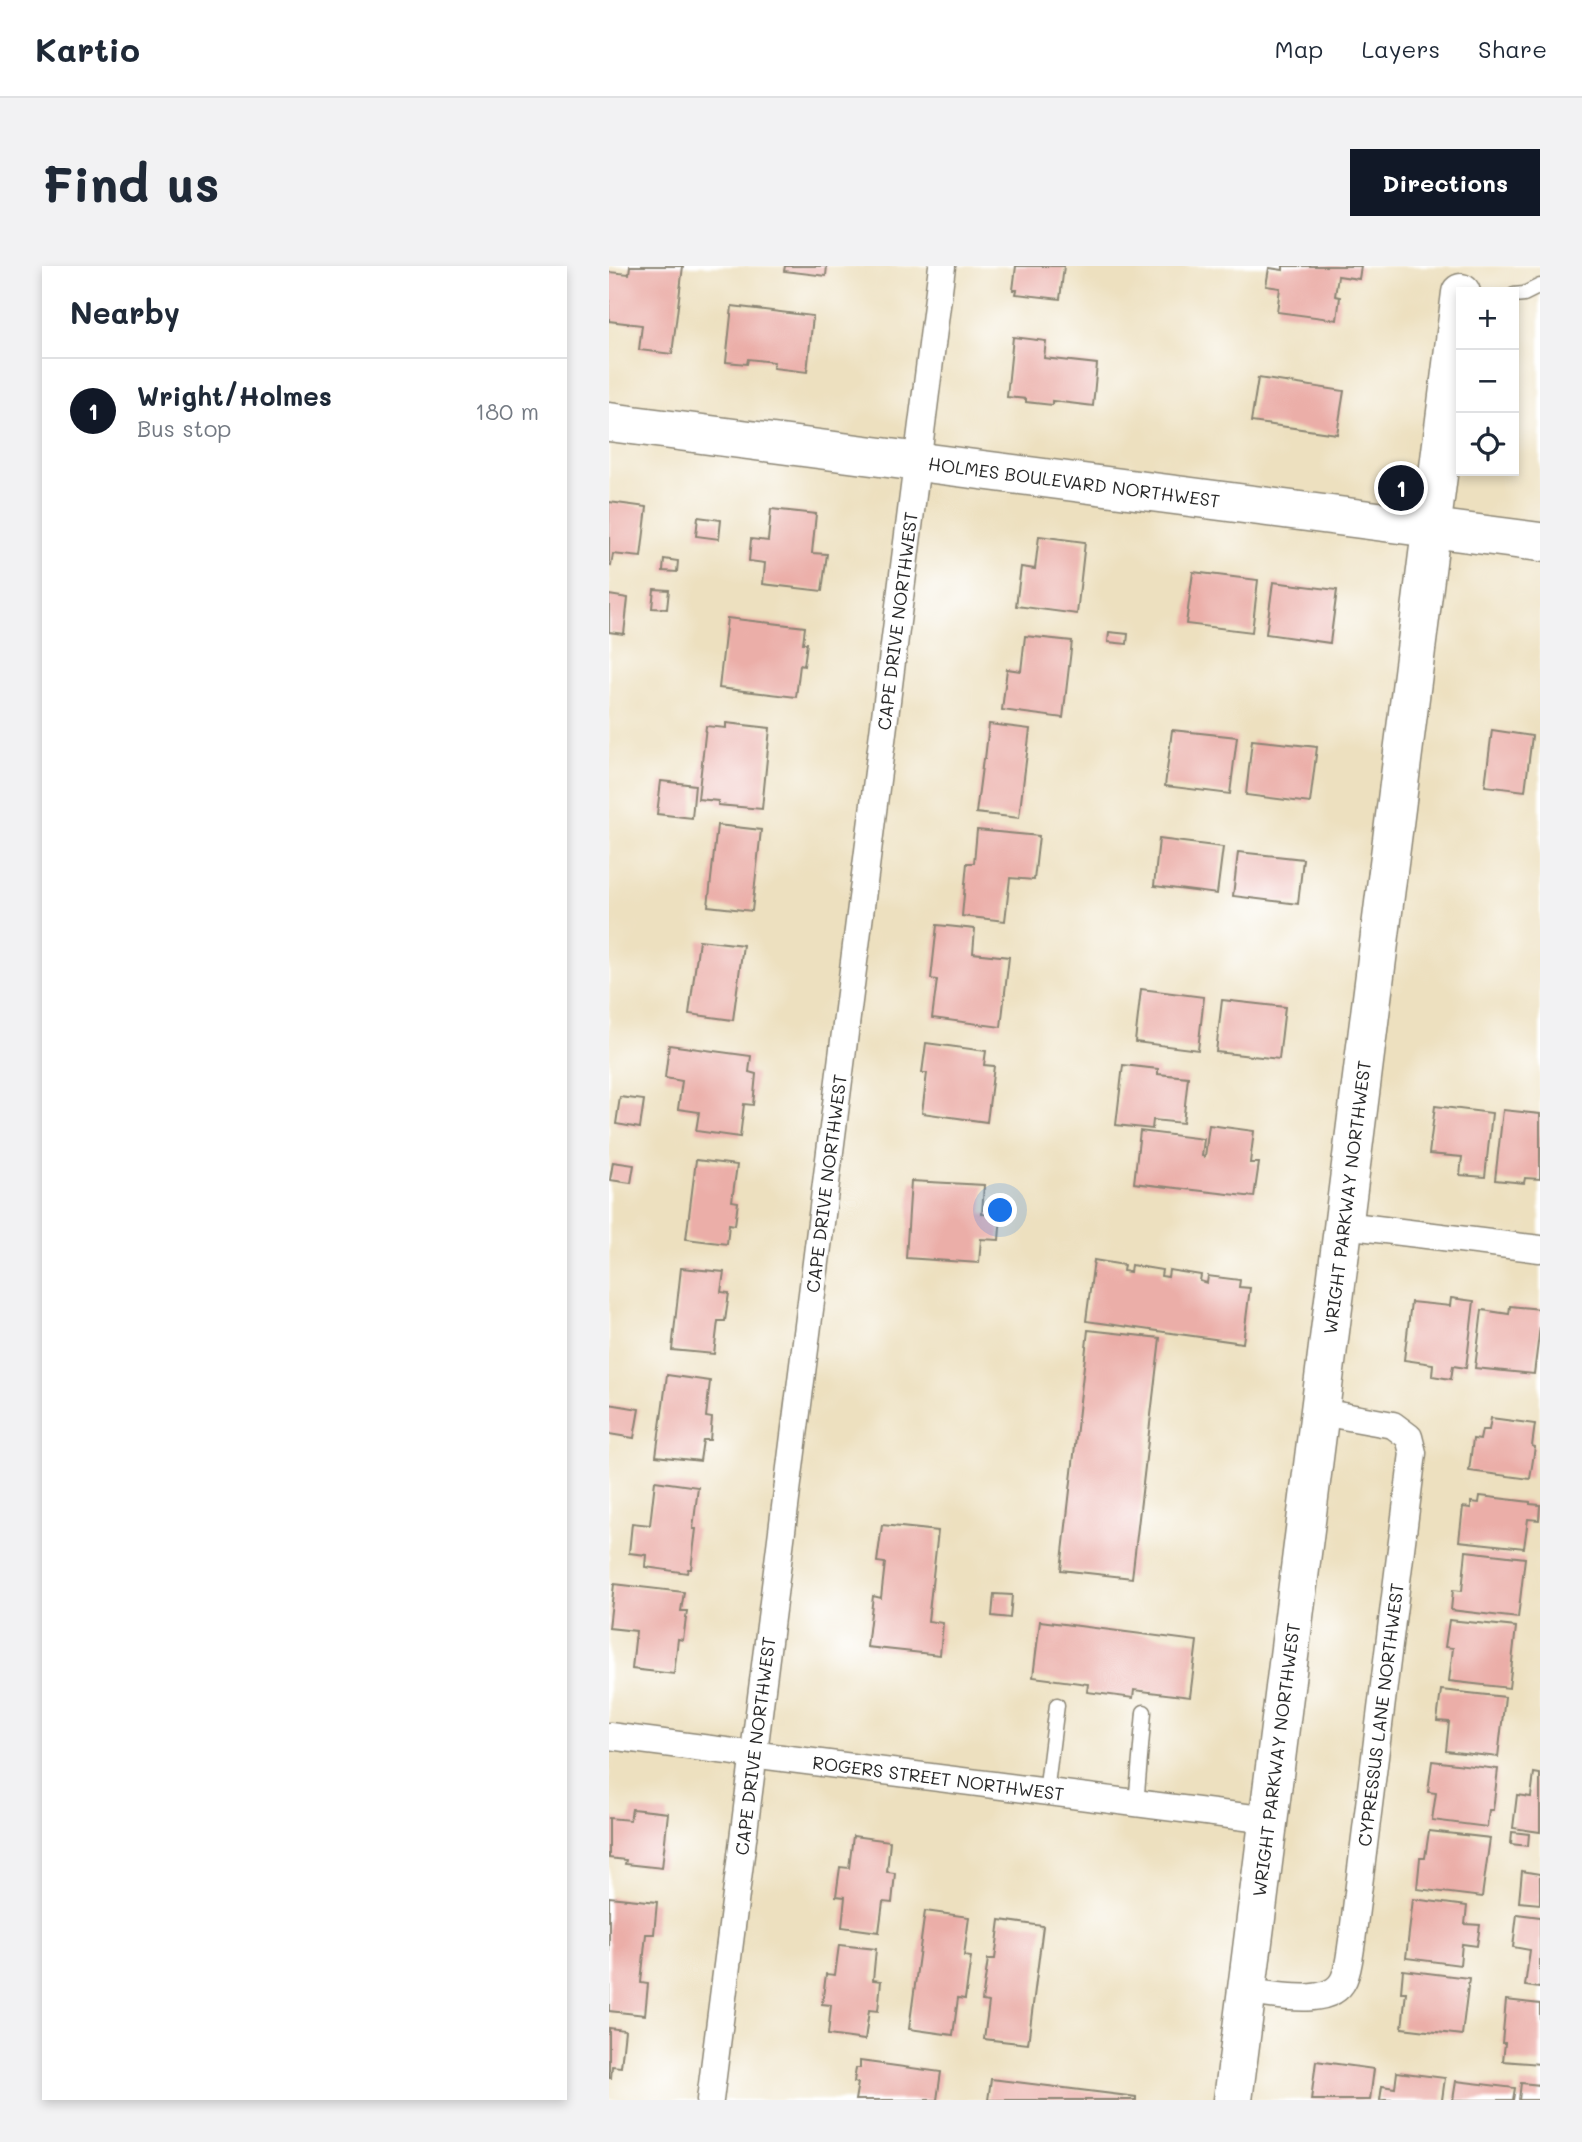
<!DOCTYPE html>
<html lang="en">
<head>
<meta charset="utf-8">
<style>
  body { margin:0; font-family:Mali,sans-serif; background:#f2f2f3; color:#1f2937 }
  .controls { position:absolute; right:21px; top:21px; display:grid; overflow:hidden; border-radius:0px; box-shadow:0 4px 10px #0003 }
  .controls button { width:63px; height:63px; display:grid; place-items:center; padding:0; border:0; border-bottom:2px solid #e0e1e3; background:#fff; color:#1f2937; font:35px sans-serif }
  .you { position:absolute; left:392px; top:945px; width:24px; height:24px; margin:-18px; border:5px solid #fff; border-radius:50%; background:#1a73e8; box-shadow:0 0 0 10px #1a73e833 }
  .badge { display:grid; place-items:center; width:46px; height:46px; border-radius:50%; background:#111827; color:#fff; font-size:23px; font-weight:700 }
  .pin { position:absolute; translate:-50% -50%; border:4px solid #fff; box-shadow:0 2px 7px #0006 }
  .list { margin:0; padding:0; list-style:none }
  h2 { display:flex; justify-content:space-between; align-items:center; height:91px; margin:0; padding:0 28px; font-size:30px }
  h2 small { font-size:23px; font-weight:400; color:#747a83 }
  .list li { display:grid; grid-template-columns:46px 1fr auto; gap:21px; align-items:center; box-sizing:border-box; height:105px; padding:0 28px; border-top:2px solid #e0e1e3 }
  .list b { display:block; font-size:26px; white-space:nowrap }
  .list p { margin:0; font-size:23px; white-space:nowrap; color:#747a83 }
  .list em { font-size:23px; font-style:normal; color:#747a83 }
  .icon { flex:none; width:38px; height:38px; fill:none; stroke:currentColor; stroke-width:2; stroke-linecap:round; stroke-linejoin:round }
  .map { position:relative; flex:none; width:931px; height:1834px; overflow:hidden; border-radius:0px }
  header { display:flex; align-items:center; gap:42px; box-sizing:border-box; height:98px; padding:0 35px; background:#fff; border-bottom:2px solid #e0e1e3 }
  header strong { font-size:33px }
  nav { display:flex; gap:38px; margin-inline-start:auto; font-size:24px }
  .intro { display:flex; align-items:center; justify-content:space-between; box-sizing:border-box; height:168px; padding:0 42px }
  h1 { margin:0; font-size:49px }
  .button { padding:18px 32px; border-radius:0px; background:#111827; color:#fff; font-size:24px; font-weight:700 }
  main { display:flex; gap:42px; padding:0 42px }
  aside { flex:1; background:#fff; border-radius:0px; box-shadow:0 4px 10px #0003 }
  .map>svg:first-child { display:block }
</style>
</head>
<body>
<header>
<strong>Kartio</strong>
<nav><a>Map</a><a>Layers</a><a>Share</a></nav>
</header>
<div class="intro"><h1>Find us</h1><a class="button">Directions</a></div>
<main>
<aside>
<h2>Nearby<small></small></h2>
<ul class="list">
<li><span class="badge">1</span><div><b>Wright/Holmes</b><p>Bus stop</p></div><em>180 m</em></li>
</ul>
</aside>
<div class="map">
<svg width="931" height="1834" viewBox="0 0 931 1834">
  <rect width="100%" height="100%" fill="#fff"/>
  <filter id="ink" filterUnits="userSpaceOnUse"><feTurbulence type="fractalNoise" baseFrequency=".0143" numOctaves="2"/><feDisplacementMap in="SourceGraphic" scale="14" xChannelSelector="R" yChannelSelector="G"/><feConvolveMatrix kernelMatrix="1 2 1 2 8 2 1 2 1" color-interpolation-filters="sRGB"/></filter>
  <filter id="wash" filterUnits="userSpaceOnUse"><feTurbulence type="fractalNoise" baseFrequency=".00686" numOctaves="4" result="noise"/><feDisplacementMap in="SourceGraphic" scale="28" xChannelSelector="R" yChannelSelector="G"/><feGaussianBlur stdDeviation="1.57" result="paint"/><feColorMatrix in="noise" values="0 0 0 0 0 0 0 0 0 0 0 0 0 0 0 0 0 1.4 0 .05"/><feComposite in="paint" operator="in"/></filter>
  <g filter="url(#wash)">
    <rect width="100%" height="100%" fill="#ede0bf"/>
    <g id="blocks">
      <path fill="#ebaea8" d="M21 0H74L63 88 30 84 33 59 0 55V6L20 8Z
        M176 0H218L217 10 175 5Z
        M407 0H455L451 33 407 28 408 24H404Z
        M674 0H752L750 13 729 10 726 30 731 31 728 54 668 46 671 22 657 20 660 2 674 4Z
        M123 40 204 50 198 106 164 102 165 96 139 93 138 98 117 96Z
        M404 71 437 75 435 92 488 98 484 140 443 135V139L417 136V133L398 131Z
        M649 112 735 125 728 168 642 156Z
        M0 236 38 241 32 291 4 288 2 300 0 299Z
        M162 243 207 248 203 287 218 288 213 325 154 318 156 297 140 295 142 273 159 275Z
        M89 251 112 254 110 273 87 270Z
        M430 270 476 276 468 348 407 340 412 301 426 303Z
        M55 293 69 295 68 306 54 305Z
        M584 306 649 314 643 366 577 358Z
        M664 316 728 324 721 377 657 368Z
        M45 323 60 324 58 343 43 342Z
        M0 329 19 332 15 368 0 366Z
        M118 352 196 361 194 377H198L195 400 191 399 187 431 110 422Z
        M500 366 519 368 518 378 499 376Z
        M416 370 463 375 454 452 393 444 398 403 412 405Z
        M117 457 161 462 153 543 109 539V535L89 533 97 460 117 462Z
        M380 458 421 463 410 552 367 547 374 493H376Z
        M563 464 628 471 621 528 556 520Z
        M883 464 923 470 916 525 876 520Z
        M643 474 708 481 701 537 637 529Z
        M52 515 86 519 83 552 48 548Z
        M108 559 152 564 143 645 99 640Z
        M368 564 430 570 425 614 401 612 396 655 353 650 358 597H365Z
        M550 573 614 581 608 628 545 620Z
        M629 586 694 593 689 638 624 630Z
        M328 659 366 663 364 687 400 691 392 761 323 752 328 714 322 713Z
        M90 674 134 679 124 754 80 748Z
        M532 723 595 731 589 784 526 776Z
        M613 734 676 741 670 793 607 786Z
        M317 777 377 785 375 799 385 800 378 856 313 847 318 807H313Z
        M60 779 142 790 140 806 147 808 144 839 135 838 131 871 87 865 90 846 69 843 73 815 56 812Z
        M514 799 549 803V808L579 811 574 857 544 854 543 863 507 859Z
        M11 831 35 834 31 862 7 858Z
        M826 840 883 847 876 911 851 909 853 891 820 888Z
        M894 844 931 848V913L916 912 915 917 886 914Z
        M600 859 645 865 641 897H650L645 931 525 917 531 865 595 873 593 890 596 891Z
        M87 894 128 899 123 935 129 936 126 959 120 958 118 978 77 973Z
        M4 896 25 899 22 917 1 914Z
        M302 915 375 919 373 948 392 949 390 974 372 973 370 997 297 992Z
        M485 994 515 999 514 1005 521 1006 522 999 553 1004 552 1010 559 1011 560 1004 592 1009 591 1015 598 1017 599 1010 631 1014 630 1021 641 1022 634 1077 477 1055Z
        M72 1002 115 1006 112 1026 120 1027 116 1055H109L105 1088 63 1084Z
        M842 1032 865 1035 857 1102 844 1100 842 1113 823 1110 824 1098 795 1094 802 1036 841 1040Z
        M901 1040 931 1043V1061L925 1108 866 1102 873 1044 900 1048Z
        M479 1064 551 1072 523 1312 452 1304Z
        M58 1109 101 1115 97 1151 103 1152 101 1174H94L91 1195 47 1190Z
        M0 1138 30 1143 25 1172 0 1168Z
        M882 1152 926 1158 923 1180 926 1181 921 1213 860 1205 864 1173 871 1174 873 1164H880Z
        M46 1215 89 1221 84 1263H87L82 1303H79L78 1307 36 1301 37 1289 20 1287 23 1257 41 1259Z
        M871 1230 921 1236V1238L931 1239 930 1254 919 1253 915 1282 850 1275 854 1241 862 1242V1236L870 1237Z
        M273 1259 329 1265 319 1355 334 1357 331 1389 258 1381 264 1330 272 1332 276 1297 268 1296Z
        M857 1285 916 1292 909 1352 842 1344 844 1324 853 1325Z
        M5 1318 75 1326 72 1345H78L74 1374 69 1373 65 1408 23 1403 27 1365 0 1362Z
        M385 1328 403 1329 401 1352 383 1350Z
        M840 1354 907 1361 900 1422 840 1415 844 1382 836 1381Z
        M431 1355 588 1375 581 1431 525 1424 524 1432 478 1426 479 1418 424 1411Z
        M832 1424 896 1431 889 1491 837 1485 840 1456 828 1455Z
        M823 1495 889 1503 884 1544H880L878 1561 823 1554 827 1527 819 1526Z
        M925 1507 931 1508V1566L904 1562 908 1529 922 1531Z
        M23 1543 59 1547 53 1602 16 1598 17 1594 0 1592V1552L21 1554Z
        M820 1565 881 1572 873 1631 808 1623 811 1592H816Z
        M903 1566 920 1568 919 1580 902 1578Z
        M244 1570 281 1575 278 1606 286 1607 283 1637 274 1636 270 1666 233 1661 236 1631 227 1630 231 1601 240 1602Z
        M913 1605 931 1608V1638L910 1636Z
        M0 1631 48 1636 45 1668H37L32 1717 39 1718 36 1749 0 1745Z
        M804 1633 858 1640 856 1658 871 1659 868 1680 853 1678 851 1699 797 1692Z
        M316 1645 360 1651 355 1690 362 1691 356 1733 349 1732 344 1769 300 1763Z
        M908 1648 931 1651V1722L916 1720 921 1684 904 1681Z
        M391 1654 434 1660 419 1778 375 1773 380 1736 373 1735 379 1693H386Z
        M230 1679 267 1683 264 1714 272 1715 269 1745 260 1744 256 1774 219 1769 222 1739 213 1738 217 1708 226 1709Z
        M794 1704 860 1712 853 1769 793 1762 797 1726H792Z
        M897 1734 931 1738V1798L894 1795 896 1777H893Z
        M0 1762 16 1764 12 1801 3 1800 2 1812H0Z
        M251 1795 332 1806 328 1834H246L249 1817 245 1816 247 1802H251Z
        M707 1795 765 1803 761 1834H702Z
        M788 1806 836 1812 833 1834H771L773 1820 786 1822Z
        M382 1813 527 1831V1834H379Z
        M847 1815 906 1822 904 1834H844Z
        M912 1817 931 1819V1834H910Z"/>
    </g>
  </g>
  <g filter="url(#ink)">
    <use href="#blocks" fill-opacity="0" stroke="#8c8675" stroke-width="2"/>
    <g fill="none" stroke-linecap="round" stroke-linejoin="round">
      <g stroke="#8c8675" stroke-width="17">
        <path id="lane" d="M905 29 915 28 931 20
          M437 1527 448 1439
          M527 1539 535 1446"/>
      </g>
      <g stroke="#8c8675" stroke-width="29">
        <g id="street">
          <path d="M735 959 931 983"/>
          <path id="s1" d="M0 1470 660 1554"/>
          <path id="s2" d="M638 1726C664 1728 722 1743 735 1713 740 1702 741 1687 743 1675L804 1187 800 1171 784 1159 712 1146"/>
          <path id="s3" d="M101 1834 333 0"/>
        </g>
      </g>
      <g stroke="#8c8675" stroke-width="41">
        <g id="secondary">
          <path id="s4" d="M0 156 931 276"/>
          <path id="s5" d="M624 1834 852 27"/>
        </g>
      </g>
      <use href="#lane" stroke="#fff" stroke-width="14"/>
      <use href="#street" stroke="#fff" stroke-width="26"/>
      <use href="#secondary" stroke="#fff" stroke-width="38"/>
    </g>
  </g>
  <g text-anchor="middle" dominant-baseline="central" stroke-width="6" stroke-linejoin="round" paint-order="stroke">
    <g font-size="18" fill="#2b2b2b" stroke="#fff">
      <text stroke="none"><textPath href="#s4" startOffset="469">HOLMES BOULEVARD NORTHWEST</textPath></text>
      <text stroke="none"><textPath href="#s3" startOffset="1491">CAPE DRIVE NORTHWEST</textPath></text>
      <text stroke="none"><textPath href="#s3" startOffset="924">CAPE DRIVE NORTHWEST</textPath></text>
      <text stroke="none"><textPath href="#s5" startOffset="910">WRIGHT PARKWAY NORTHWEST</textPath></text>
      <text stroke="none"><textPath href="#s2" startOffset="371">CYPRESSUS LANE NORTHWEST</textPath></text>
      <text stroke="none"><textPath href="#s3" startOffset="357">CAPE DRIVE NORTHWEST</textPath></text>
      <text stroke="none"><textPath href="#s5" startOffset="343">WRIGHT PARKWAY NORTHWEST</textPath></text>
      <text stroke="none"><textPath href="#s1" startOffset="332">ROGERS STREET NORTHWEST</textPath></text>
    </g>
  </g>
</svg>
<div class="controls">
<button>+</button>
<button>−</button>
<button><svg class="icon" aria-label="locate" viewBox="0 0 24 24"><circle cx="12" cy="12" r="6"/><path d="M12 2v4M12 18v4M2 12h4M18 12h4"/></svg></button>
</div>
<div class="you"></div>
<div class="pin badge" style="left:792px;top:222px">1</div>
</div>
</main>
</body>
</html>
